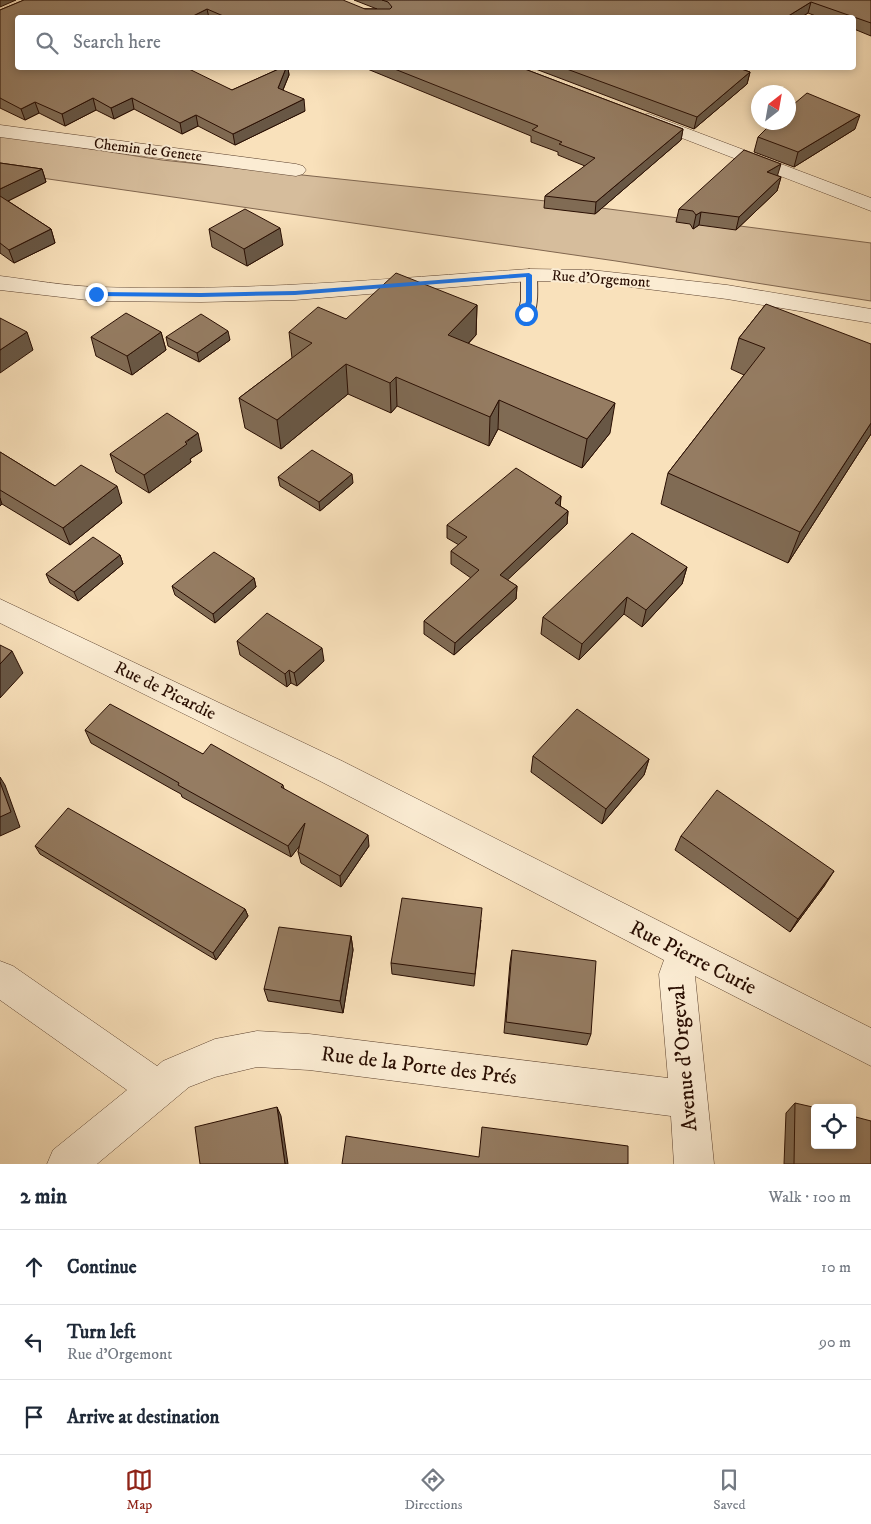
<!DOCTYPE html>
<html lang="en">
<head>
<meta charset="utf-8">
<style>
  body { margin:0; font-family:"IM FELL DW Pica",serif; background:#f6f6f7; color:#1f2937 }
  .controls { position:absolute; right:15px; bottom:15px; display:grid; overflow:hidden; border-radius:5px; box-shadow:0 2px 8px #0003 }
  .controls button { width:45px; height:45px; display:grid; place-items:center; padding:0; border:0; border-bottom:1px solid #e0e1e3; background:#fff; color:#1f2937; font:25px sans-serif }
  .compass { position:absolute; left:751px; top:85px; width:45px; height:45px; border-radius:50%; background:#fff; box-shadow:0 2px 8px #0003; rotate:31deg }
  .stop { position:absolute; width:15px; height:15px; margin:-11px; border:4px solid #1a73e8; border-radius:50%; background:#fff }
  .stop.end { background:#1a73e8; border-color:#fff; box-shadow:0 1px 5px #0008 }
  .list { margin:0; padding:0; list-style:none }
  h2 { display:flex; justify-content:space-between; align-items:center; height:65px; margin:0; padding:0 20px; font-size:21px }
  h2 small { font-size:16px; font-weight:400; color:#747a83 }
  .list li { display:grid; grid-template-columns:32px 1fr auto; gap:15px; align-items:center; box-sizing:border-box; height:75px; padding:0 20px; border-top:1px solid #e0e1e3 }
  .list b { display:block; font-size:19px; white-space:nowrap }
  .list p { margin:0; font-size:16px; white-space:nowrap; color:#747a83 }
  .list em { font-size:16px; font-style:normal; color:#747a83 }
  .icon { flex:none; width:28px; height:28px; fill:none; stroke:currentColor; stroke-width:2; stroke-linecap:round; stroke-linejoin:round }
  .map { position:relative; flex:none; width:871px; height:1164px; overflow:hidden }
  .search { position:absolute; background:#fff; box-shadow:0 2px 8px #0003; left:15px; right:15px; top:15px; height:55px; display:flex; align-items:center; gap:12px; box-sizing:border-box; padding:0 18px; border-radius:5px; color:#747a83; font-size:19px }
  .sheet { height:290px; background:#fff }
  nav { display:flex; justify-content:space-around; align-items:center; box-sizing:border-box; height:70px; border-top:1px solid #e0e1e3; background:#fff; font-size:14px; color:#747a83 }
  nav a { display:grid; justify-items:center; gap:2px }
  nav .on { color:#8f2418 }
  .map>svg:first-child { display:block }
</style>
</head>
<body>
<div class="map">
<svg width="871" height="1164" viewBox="0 0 871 1164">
  <rect width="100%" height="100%" fill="#f9e1bb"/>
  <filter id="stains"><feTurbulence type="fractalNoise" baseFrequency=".004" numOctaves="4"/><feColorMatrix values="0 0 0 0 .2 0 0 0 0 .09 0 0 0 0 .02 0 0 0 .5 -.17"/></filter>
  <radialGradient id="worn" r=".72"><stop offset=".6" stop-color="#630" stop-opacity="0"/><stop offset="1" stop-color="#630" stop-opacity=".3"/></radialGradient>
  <path fill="#d6bd9c" stroke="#80664f" d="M0 135 162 160 555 202 871 243V301L616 261 0 172Z"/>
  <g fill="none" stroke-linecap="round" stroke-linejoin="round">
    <g stroke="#5d4330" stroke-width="2">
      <path id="service" d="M529 270 534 272 537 275C537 289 539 306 532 318H520L518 314 521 301V275L524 272Z"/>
    </g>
    <g stroke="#5d4330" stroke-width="1">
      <path id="minor" d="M649 114 871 198V211L643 123 640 119 643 115Z
        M0 125 296 164 303 166 306 170 303 174 296 176 0 137Z
        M529 269 591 270 727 285 871 309V323L727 299 591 282 529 281 295 300 201 302 96 301 0 290V276C32 280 65 286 98 287 242 292 385 279 529 269Z
        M0 599 342 761 871 1028V1066L695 976 714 1164H674L671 1116 309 1070 257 1067 215 1077 189 1087 97 1164H47L53 1150 127 1090 0 1000V961L13 966 157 1066 163 1061 215 1039 257 1031 309 1034 668 1078 659 974 664 960 320 781 0 623Z"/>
    </g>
    <use href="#service" fill="#fbecd3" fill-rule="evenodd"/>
    <use href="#minor" fill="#fbecd3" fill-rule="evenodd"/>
  </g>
  <path fill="#806b54" stroke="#290e02" d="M24 0 377 9 354 0H871V36L854 29V18H821L808 13 800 18H18L232 90 281 68H288L289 75 283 90 305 111 235 145 198 126 182 134 134 109 114 119 96 110 65 126 39 113 25 120 0 108V10Z
    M365 68H522L683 129 681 140 595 214 544 208 545 196 585 166 558 155V152L531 142V136Z
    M533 68H738L750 72 747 84 694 129Z
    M855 129 794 167 754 152 758 137Z
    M0 163 42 169 46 182 8 201 51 229 55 243 14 263 0 253Z
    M778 176 781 177 777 191 736 230 699 225 693 229 690 224 676 222 679 209Z
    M209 229 283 245 247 266 212 247Z
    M766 304 871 434 788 563 661 504 668 473 744 375 731 369 739 338Z
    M477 305 476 335 468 344 610 433 582 468 498 429 489 446 397 406 391 413 348 394 281 449 245 428 239 398 292 358 289 332 346 319Z
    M161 332 166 350 132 375 96 356 91 337Z
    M166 337 230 340 199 362 168 346Z
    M202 451 190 459 191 462 149 493 116 472 110 454Z
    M0 452 55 486 122 503 70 545 2 504 0 506Z
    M278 477 353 483 320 511 280 486Z
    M561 496 560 506 568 511 567 524 507 580 517 586 516 599 454 655 424 634V621L471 578 451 564V551L459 545 447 538V525Z
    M120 555 123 564 78 601 50 583 46 574Z
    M687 567 682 584 642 627 624 614 579 660 541 634 543 617Z
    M254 578 256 587 215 623 175 595 172 586Z
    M237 641 324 661 297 686 291 683 287 687 240 655Z
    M85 730 203 754 283 785 284 789 369 846 341 887 301 863 298 852 300 845 291 857 182 797 181 794 170 788 91 743Z
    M533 756 649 759 644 775 602 824 531 772Z
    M681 836 825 885 790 932 675 850Z
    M35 846 245 909 248 916 216 960 40 854Z
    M481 920 474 986 392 974 391 963Z
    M351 936 353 950 343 1013 268 1001 264 989Z
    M512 950 591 1034 587 1045 504 1033 510 963Z
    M795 1103 871 1164H784L786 1113Z"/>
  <path fill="#685745" stroke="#290e02" d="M0 0H16L0 7Z
    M811 2 808 13 800 18H785Z
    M207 9 209 18H189Z
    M286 68H288L289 75 279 99 278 88Z
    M750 72 747 84 694 129 697 117Z
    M93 98 96 110 65 126 62 114Z
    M132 98 134 109 114 119 111 108Z
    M304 99 305 111 235 145 233 134Z
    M35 102 39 113 25 120 21 109Z
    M196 115 198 126 182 134 180 123Z
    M860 115 855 129 794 167 798 152Z
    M683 129 681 140 595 214 596 202Z
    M781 164 777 177 767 172Z
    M42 169 46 182 0 205V189Z
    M781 177 777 191 736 230 739 217Z
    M701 212 699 225 693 229 696 215Z
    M280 228 283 245 247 266 244 249Z
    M51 229 55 243 14 263 9 250Z
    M477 305 476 335 447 365 448 335Z
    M228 331 230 340 199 362 197 353Z
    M27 332 33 350 0 373V350Z
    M161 332 166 350 132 375 127 356Z
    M346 364 348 394 281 449 277 420Z
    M396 377 397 406 391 413 390 383Z
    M499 400 498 429 489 446 490 417Z
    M615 403 610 433 582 468 587 439Z
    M871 423V434L788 563 800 532Z
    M198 433 202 451 190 459 191 462 149 493 144 475Z
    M352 474 353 483 320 511 319 502Z
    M117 486 122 503 70 545 63 528Z
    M561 496 560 510 555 503Z
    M0 498 2 504 0 506Z
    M568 511 567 524 499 588 500 575Z
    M120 555 123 564 78 601 74 592Z
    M687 567 682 584 642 627 646 610Z
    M254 578 256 587 215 623 213 614Z
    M517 586 516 599 454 655 455 643Z
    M627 597 624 614 579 660 582 644Z
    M322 648 324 661 297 686 294 673Z
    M12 651 23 673 0 698V664Z
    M289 670 291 683 287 687 285 674Z
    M649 759 644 775 602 824 606 809Z
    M0 777 5 785 20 827 0 836Z
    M305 823 308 835 291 857 288 846Z
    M368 835 369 846 341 887 340 876Z
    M834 871 825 885 790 932 798 919Z
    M245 909 248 916 216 960 213 953Z
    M351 936 353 950 343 1013 340 1001Z
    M277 1107 281 1116 288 1164H285Z"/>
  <path fill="#957c62" stroke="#290e02" d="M24 0H343L365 9H390L392 7 388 2 382 0H871V23L811 2 785 18H228L207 9 189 18H18V68H187L232 90 281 68H286L278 88 304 99 233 134 196 115 180 123 132 98 111 108 93 98 62 114 35 102 21 109 0 98V10Z
    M392 68H522L683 129 596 202 545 196 595 158 559 144 562 142 532 130 538 126Z
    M564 68H738L750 72 697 117Z
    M807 93 860 115 798 152 758 137 773 122H788V109Z
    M744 150 781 164 767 172 781 177 739 217 701 212 696 215 693 211 679 209Z
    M0 163 42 169 0 189Z
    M0 196 51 229 9 250 0 243Z
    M245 209 280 228 244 249 209 229Z
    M396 273 477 305 448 335 615 403 587 439 499 400 490 417 396 377 390 383 346 364 277 420 239 398 312 343 289 332 318 307 346 319Z
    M766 304 871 344V423L800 532 668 473 765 348 739 338Z
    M126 313 161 332 127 356 91 337Z
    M201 314 228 331 197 353 166 337Z
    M0 318 27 332 0 350Z
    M167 413 198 433 185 442 187 444 144 475 110 454Z
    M312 450 352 474 319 502 278 477Z
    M0 452 55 486 81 465 117 486 63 528 0 490Z
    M516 468 561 496 555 503 568 511 500 575 517 586 455 643 424 621 479 570 451 551 467 537 447 525Z
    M632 533 687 567 646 610 627 597 582 644 543 617Z
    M93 537 120 555 74 592 46 574Z
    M214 552 254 578 213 614 172 586Z
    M267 613 322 648 294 673 289 670 285 674 237 641Z
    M0 645 12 651 0 664Z
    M110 704 203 754 211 744 283 785 281 787 368 835 340 876 298 852 305 823 288 846 178 785 179 783 165 775 85 730Z
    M577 709 649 759 606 809 533 756Z
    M0 782 11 812 0 817Z
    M717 790 834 871 798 919 681 836Z
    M68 808 245 909 213 953 35 846Z
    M402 898 482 908 475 974 391 963Z
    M279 927 351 936 340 1001 264 989Z
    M512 950 596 961 591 1034 506 1022Z
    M795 1103 817 1108H815V1145H852V1116L871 1121V1164H794Z
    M277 1107 285 1164H200L195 1127Z
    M482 1127 628 1146V1164H342L346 1136 479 1157Z"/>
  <path fill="#1a73e8" d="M529 273 532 275V301L529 314 526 316 522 314 526 301V277L295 295 201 297 96 296 93 294 96 292 201 293 295 291Z"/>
  <g text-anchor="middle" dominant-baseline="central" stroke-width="4" stroke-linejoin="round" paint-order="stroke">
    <g font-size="15" fill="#290e02" stroke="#fbecd3">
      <text transform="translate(148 150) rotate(7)">Chemin de Genete</text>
      <text transform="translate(601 279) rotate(4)">Rue d'Orgemont</text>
    </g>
    <g font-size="18" fill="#290e02" stroke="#fbecd3">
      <text transform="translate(165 691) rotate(26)">Rue de Picardie</text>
    </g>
    <g font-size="21" fill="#290e02" stroke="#fbecd3">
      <text transform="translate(693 958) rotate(27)">Rue Pierre Curie</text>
      <text transform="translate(684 1058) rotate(-95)">Avenue d'Orgeval</text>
      <text transform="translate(419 1066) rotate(7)">Rue de la Porte des Prés</text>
    </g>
  </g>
  <rect width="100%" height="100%" filter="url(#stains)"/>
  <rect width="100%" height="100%" fill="url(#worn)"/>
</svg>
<div class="controls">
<button><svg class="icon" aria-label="locate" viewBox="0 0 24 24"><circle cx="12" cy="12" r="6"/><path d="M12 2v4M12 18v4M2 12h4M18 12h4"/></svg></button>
</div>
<svg class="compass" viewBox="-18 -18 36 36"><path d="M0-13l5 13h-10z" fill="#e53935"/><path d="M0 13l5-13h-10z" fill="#747a83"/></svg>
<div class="stop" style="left:526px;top:314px"></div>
<div class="stop end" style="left:96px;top:294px"></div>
<div class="search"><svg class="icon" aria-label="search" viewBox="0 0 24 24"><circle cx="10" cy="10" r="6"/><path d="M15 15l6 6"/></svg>Search here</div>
</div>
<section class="sheet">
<h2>2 min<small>Walk · 100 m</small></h2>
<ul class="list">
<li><svg class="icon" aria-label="ahead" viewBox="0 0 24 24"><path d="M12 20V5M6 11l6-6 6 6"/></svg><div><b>Continue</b></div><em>10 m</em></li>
<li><svg class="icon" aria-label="left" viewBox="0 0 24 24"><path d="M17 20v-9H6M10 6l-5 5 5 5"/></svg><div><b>Turn left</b><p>Rue d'Orgemont</p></div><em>90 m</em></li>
<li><svg class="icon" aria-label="arrive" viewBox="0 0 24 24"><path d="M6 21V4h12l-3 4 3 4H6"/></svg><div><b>Arrive at destination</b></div></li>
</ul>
</section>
<nav>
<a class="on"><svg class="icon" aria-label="map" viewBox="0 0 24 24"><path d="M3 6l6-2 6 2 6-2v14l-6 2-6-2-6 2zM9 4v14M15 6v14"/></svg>Map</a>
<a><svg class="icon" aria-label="directions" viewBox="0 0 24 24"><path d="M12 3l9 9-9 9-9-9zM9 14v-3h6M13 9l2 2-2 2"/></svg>Directions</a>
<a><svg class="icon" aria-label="saved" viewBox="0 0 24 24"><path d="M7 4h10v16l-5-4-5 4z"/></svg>Saved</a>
</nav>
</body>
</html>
